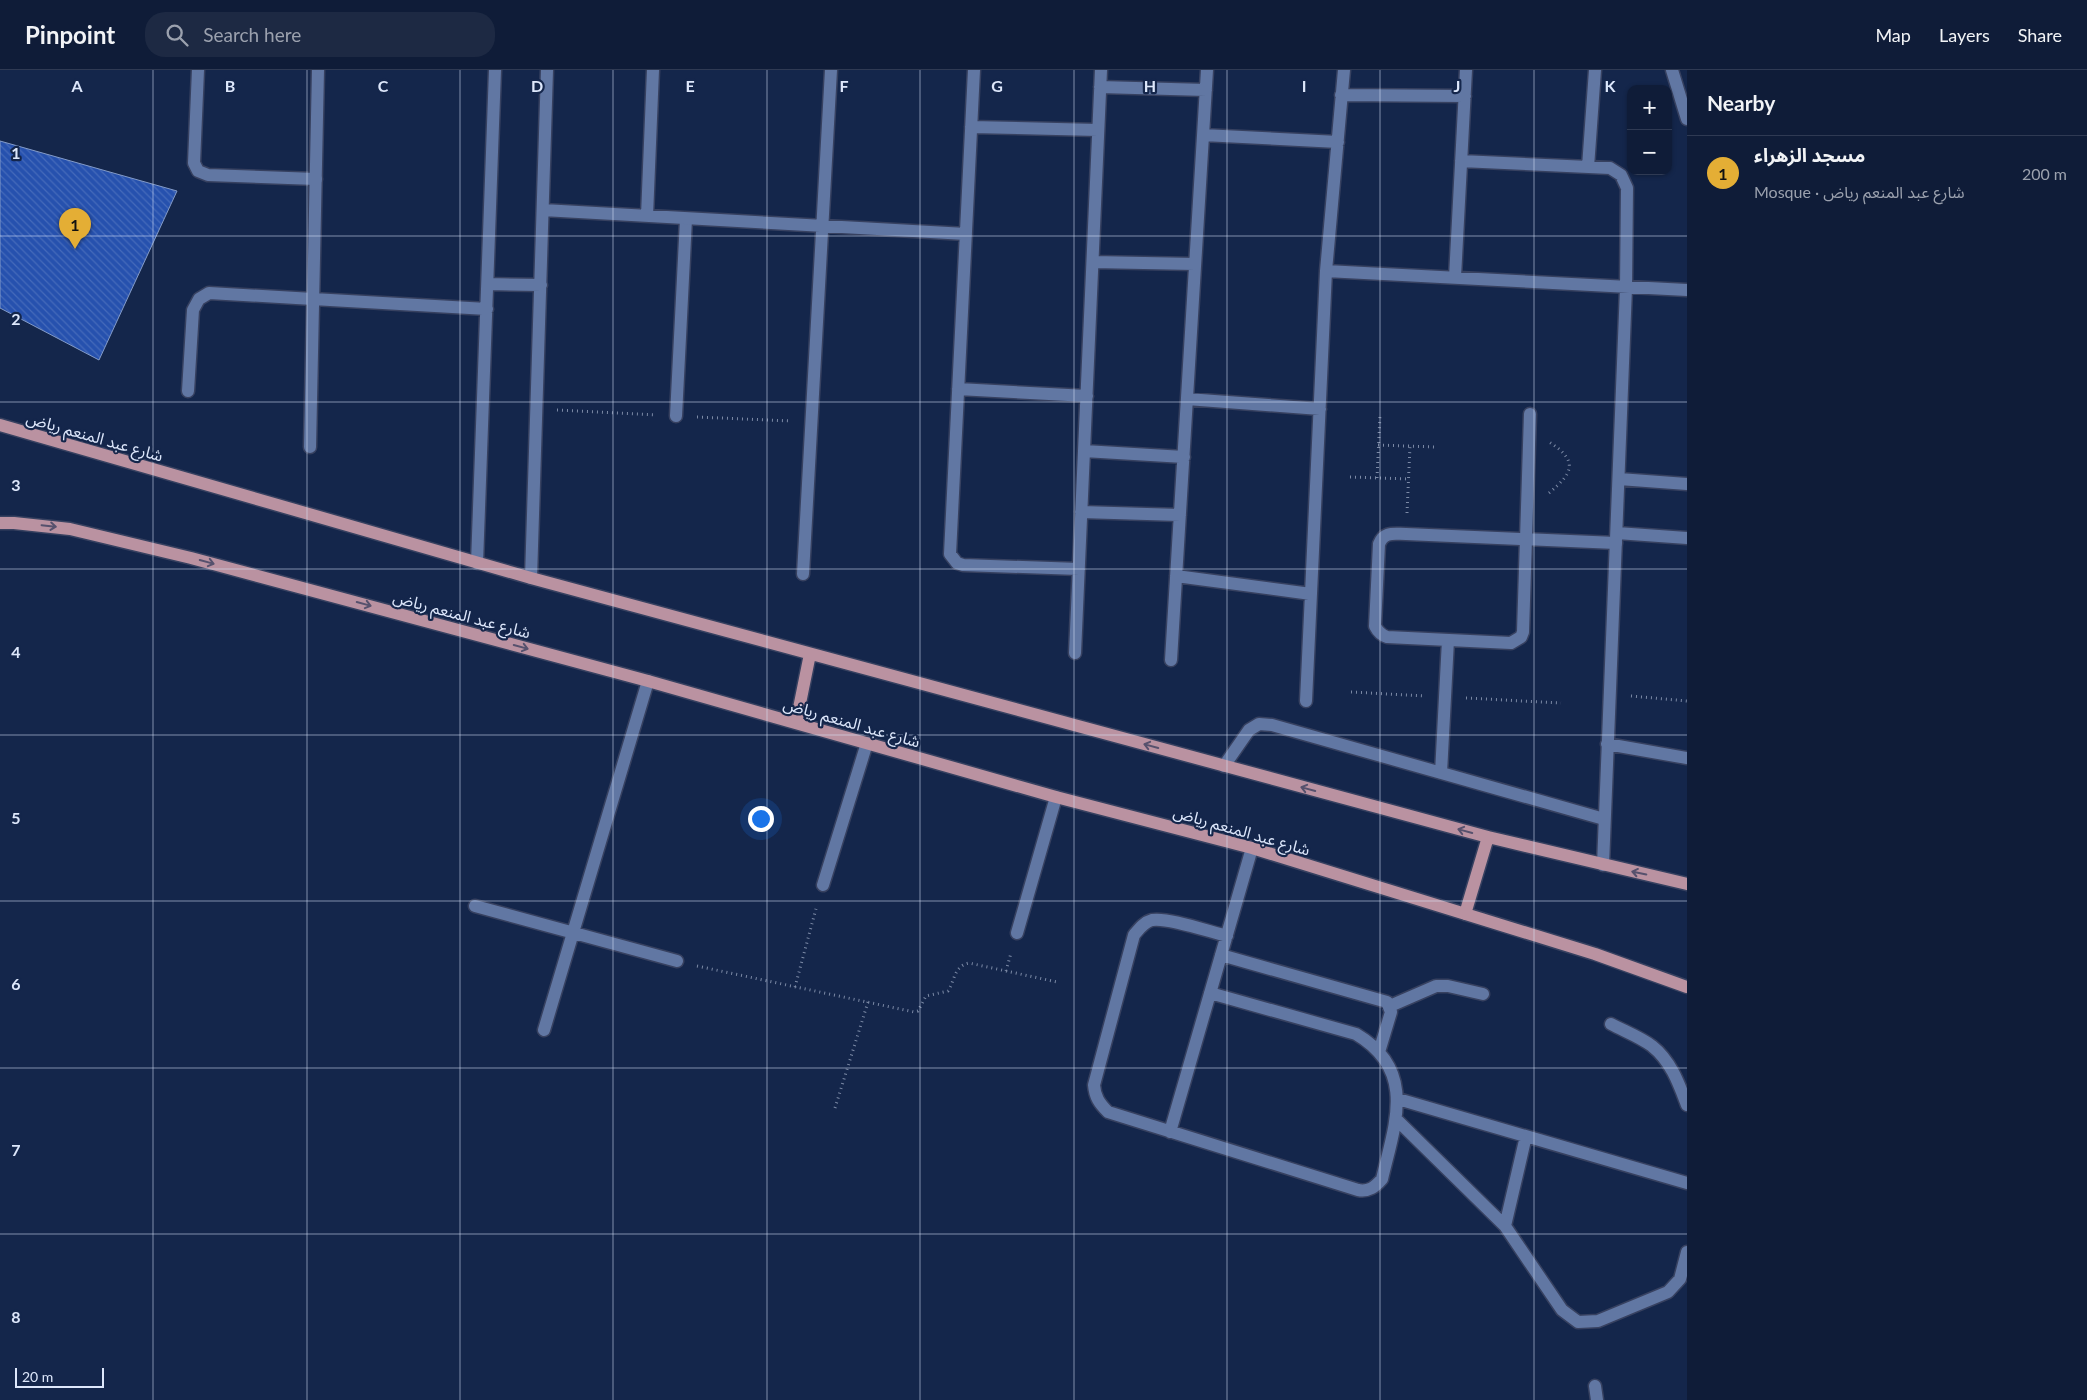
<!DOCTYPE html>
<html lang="en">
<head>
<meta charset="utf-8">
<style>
  body { margin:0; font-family:Lato,"Noto Sans Arabic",sans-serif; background:#1d2943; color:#f1f3f6 }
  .controls { position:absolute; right:15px; top:15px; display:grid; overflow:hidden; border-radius:10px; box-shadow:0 1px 4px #0004 }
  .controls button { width:45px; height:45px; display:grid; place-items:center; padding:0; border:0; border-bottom:1px solid #2f3a53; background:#0f1c38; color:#f1f3f6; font:25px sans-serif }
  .scale { position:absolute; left:15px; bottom:12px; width:89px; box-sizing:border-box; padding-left:5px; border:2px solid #dde7fb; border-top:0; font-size:14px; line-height:18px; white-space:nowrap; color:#dde7fb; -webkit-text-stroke:4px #14264b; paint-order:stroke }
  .you { position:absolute; left:760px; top:748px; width:18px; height:18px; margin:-12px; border:4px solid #fff; border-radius:50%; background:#1a73e8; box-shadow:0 0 0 8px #1a73e833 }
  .badge { display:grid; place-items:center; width:32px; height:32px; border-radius:50%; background:#e4ae35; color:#111; font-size:16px; font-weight:700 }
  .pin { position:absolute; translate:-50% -41px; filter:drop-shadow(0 1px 2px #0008) }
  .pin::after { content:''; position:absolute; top:26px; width:18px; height:15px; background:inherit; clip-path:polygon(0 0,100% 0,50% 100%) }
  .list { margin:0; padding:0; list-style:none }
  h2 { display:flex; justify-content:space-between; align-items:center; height:65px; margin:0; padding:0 20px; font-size:21px }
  h2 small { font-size:16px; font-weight:400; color:#9ba1ae }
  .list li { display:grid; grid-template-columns:32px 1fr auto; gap:15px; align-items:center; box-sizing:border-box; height:70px; padding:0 20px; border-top:1px solid #2f3a53 }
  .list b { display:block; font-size:19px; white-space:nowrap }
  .list p { margin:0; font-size:16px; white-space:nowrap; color:#9ba1ae }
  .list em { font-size:16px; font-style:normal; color:#9ba1ae }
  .icon { flex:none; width:28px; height:28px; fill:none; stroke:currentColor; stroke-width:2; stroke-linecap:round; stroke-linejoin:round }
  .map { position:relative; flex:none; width:1687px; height:1330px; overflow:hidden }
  header { display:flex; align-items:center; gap:30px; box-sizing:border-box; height:70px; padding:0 25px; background:#0f1c38; border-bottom:1px solid #2f3a53 }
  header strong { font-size:24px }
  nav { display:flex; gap:28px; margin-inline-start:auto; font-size:18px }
  .search { width:350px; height:45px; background:#1d2943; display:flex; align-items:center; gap:12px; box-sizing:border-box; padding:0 18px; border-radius:20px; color:#9ba1ae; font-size:19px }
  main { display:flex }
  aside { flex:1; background:#0f1c38 }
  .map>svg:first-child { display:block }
</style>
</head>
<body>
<header>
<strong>Pinpoint</strong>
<div class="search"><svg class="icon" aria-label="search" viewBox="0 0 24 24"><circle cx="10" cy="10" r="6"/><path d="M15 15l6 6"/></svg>Search here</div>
<nav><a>Map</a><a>Layers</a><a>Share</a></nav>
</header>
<main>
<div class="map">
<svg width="1687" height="1330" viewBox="0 0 1687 1330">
  <defs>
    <pattern id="building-back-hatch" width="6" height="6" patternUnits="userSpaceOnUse" patternTransform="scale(1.25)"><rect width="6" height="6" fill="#2651ae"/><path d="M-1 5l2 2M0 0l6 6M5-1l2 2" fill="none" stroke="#456aba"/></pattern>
  </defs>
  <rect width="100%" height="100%" fill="#14264b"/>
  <path fill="url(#building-back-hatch)" stroke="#839bc8" d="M0 71 177 121 99 290 0 238Z"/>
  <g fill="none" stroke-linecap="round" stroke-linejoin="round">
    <g stroke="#374160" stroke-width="15">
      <path id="service" d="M198 0 194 93 198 101 208 105 316 109
        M188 321 193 240 199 229 209 223 313 229
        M1530 344 1523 562 1521 567 1511 573 1387 567C1381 565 1378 562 1375 556L1379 474C1384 461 1394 464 1406 464 1476 467 1546 470 1616 473
        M676 346 686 149
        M1224 696 1249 660 1259 654 1272 655 1604 749
        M1441 703 1448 570
        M823 815 867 673
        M1017 863 1056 727"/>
    </g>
    <g stroke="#374160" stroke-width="15">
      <path id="minor" d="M974 0 950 484 957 493 963 495 1079 499
        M1672 0 1687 49
        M1100 17 1206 20
        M1341 25 1465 26
        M971 57 1098 60
        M1203 65 1338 72
        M1461 91 1610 98 1621 105 1627 118 1626 218 1603 795
        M1588 97 1595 0
        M543 140 966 164
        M647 146 653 0
        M1093 192 1195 194
        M1326 201 1687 220
        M1455 207 1466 0
        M488 214 541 215
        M313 229 487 239
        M958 319 1087 326
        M1187 329 1320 339
        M310 377 318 0
        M1084 381 1184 387
        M1619 409 1687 414
        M1081 442 1180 445
        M1617 463 1687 468
        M477 493 495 0
        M803 504 831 0
        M1176 506 1311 524
        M531 508 547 0
        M1075 583 1101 0
        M1171 590 1207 0
        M1306 631 1326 201 1344 0
        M1607 674 1687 688
        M475 836 677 891
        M1221 885 1387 932 1391 942 1379 982
        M1210 923 1356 964C1417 1000 1395 1054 1382 1109 1375 1117 1369 1122 1358 1120L1108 1042C1099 1033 1095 1027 1094 1015L1134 865C1139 859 1144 852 1152 850 1168 847 1210 862 1227 866
        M1390 936 1436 916H1448L1483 924
        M1611 954C1624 961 1640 967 1652 976 1671 991 1679 1014 1687 1035
        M544 960 648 611
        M1398 1029 1687 1113
        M1396 1049 1505 1156 1562 1240 1578 1252 1598 1251 1668 1222 1680 1209 1687 1182
        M1170 1062 1252 778
        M1505 1156 1526 1066
        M1595 1316 1597 1330"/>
    </g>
    <g stroke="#374160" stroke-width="15">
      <path id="primary" d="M0 355 531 508 1488 767 1687 814
        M0 453H14L70 459 191 488 648 611 1056 727 1252 778 1595 884 1687 917
        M796 653 810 584
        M1465 844 1488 767"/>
    </g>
    <path stroke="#7c8aa6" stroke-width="3" stroke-dasharray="1 4" stroke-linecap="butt" d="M557 340 656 345
      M697 347 791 351
      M1378 375 1435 377
      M1350 407 1409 409
      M1377 408 1380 345
      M1549 423C1573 403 1579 391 1549 372
      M1407 443 1410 376
      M1351 622 1425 626
      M1631 626 1687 631
      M1466 628 1561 633
      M697 896 914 942 918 941 926 926 948 921C955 910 954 896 969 893L1057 912
      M1006 901 1011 883
      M795 917 817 835
      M835 1038 868 932"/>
    <use href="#service" stroke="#6177a3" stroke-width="12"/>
    <use href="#minor" stroke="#6177a3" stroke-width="12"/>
    <use href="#primary" stroke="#ba92a1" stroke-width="12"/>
  </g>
  <defs><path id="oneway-shaft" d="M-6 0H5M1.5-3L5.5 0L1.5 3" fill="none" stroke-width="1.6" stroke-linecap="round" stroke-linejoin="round" transform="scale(1.25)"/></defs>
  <g stroke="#56516d">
    <use href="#oneway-shaft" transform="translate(49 456) rotate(6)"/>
    <use href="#oneway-shaft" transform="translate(207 492) rotate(15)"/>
    <use href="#oneway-shaft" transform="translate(364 534) rotate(15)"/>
    <use href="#oneway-shaft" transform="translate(521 577) rotate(15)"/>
    <use href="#oneway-shaft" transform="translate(1151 676) rotate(-165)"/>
    <use href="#oneway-shaft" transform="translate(1308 719) rotate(-165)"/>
    <use href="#oneway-shaft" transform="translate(1465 761) rotate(-165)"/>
    <use href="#oneway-shaft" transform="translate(1639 803) rotate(-168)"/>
  </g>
  <path fill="none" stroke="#dde7fb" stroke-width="1" stroke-opacity="0.55" d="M153 0V1330M307 0V1330M460 0V1330M613 0V1330M767 0V1330M920 0V1330M1074 0V1330M1227 0V1330M1380 0V1330M1534 0V1330M0 166H1687M0 332H1687M0 499H1687M0 665H1687M0 831H1687M0 998H1687M0 1164H1687"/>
  <g text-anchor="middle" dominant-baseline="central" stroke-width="4.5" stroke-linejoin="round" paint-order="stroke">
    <g font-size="16" fill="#dde7fb" stroke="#14264b">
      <text transform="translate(95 366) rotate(16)">شارع عبد المنعم رياض</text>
      <text transform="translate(462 544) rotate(15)">شارع عبد المنعم رياض</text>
      <text transform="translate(852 652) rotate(16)">شارع عبد المنعم رياض</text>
      <text transform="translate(1242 760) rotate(16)">شارع عبد المنعم رياض</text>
    </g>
  </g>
  <g font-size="16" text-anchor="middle" font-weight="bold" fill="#dde7fb" stroke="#14264b" stroke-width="4.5" stroke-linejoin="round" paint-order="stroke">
    <text x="77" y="22">A</text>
    <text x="230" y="22">B</text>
    <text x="383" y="22">C</text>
    <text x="537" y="22">D</text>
    <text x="690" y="22">E</text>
    <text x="844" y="22">F</text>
    <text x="997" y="22">G</text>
    <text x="1150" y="22">H</text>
    <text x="1304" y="22">I</text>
    <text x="1457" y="22">J</text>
    <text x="1610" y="22">K</text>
    <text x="16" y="89">1</text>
    <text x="16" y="255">2</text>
    <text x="16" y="421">3</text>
    <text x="16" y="588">4</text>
    <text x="16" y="754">5</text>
    <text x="16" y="920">6</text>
    <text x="16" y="1086">7</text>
    <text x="16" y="1253">8</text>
  </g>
</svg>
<div class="controls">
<button>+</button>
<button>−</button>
</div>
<div class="scale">20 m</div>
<div class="you"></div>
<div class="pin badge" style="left:75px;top:179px">1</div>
</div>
<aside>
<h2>Nearby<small></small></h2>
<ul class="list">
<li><span class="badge">1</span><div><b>مسجد الزهراء</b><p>Mosque · شارع عبد المنعم رياض</p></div><em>200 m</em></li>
</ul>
</aside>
</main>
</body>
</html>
